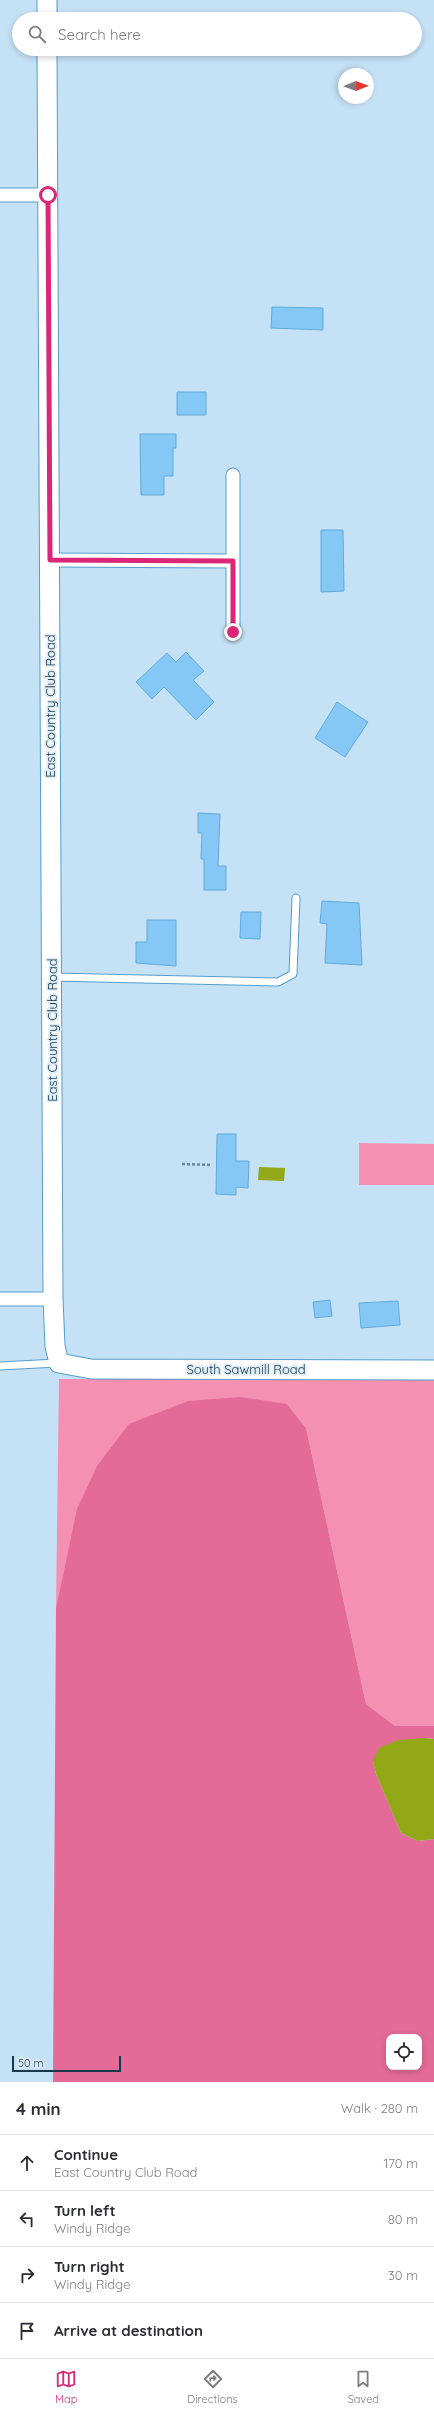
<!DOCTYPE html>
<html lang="en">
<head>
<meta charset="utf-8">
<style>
  body { margin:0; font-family:Quicksand,sans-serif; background:#f7f7f7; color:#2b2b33 }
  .controls { position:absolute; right:12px; bottom:12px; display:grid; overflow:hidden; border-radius:8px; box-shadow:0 2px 6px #0003 }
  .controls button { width:36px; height:36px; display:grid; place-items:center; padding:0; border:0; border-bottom:1px solid #e1e1e2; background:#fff; color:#2b2b33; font:20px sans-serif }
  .compass { position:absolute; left:338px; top:68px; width:36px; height:36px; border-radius:50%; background:#fff; box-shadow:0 2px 6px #0003; rotate:89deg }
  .scale { position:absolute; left:12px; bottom:10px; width:109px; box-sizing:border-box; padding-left:4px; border:2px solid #18374a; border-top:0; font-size:11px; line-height:14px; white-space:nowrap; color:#18374a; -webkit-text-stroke:3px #deecf6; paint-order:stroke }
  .stop { position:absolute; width:12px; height:12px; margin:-9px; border:3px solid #db2777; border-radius:50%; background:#fff }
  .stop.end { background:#db2777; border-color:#fff; box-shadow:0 1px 4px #0008 }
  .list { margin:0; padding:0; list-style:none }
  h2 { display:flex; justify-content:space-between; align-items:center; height:52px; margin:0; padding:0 16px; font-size:17px }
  h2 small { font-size:13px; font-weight:400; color:#7c7c81 }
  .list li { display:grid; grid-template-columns:26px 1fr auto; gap:12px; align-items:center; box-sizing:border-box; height:56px; padding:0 16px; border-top:1px solid #e1e1e2 }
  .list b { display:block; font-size:15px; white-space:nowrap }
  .list p { margin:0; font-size:13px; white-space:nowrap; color:#7c7c81 }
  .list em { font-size:13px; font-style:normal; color:#7c7c81 }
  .icon { flex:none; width:22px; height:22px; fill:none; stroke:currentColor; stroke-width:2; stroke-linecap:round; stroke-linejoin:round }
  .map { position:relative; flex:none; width:434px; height:2082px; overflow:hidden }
  .search { position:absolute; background:#fff; box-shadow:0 2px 6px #0003; left:12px; right:12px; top:12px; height:44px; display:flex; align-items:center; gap:10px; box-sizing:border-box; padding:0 14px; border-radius:22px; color:#7c7c81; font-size:15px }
  .sheet { height:276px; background:#fff }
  nav { display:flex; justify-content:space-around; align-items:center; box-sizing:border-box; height:56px; border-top:1px solid #e1e1e2; background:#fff; font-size:11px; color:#7c7c81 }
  nav a { display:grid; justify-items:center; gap:2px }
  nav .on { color:#db2777 }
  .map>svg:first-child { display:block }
</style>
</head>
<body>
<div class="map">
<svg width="434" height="2082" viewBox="0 0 434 2082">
  <rect width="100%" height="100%" fill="#c5e1f5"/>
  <path fill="#f490b1" d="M359 1143 434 1144V1185H359Z
    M59 1379H434V1726H395L366 1704 306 1428 287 1404 56 1609Z"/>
  <path fill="#e46b97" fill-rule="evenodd" d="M240 1397 287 1404 306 1428 366 1704 395 1726H434V1739L425 1738 373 1761 376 1774 401 1833 418 1841 434 1839V2082H53L56 1609 77 1509 97 1466 129 1424 188 1401ZM389 2037H419V2067H389Z"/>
  <path fill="#92a817" d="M259 1167 285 1168 284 1181 258 1180Z
    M425 1738 434 1739V1839L418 1841 401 1833 376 1774 373 1761 379 1748 398 1740Z"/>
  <path fill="#85c8f6" stroke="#61aada" d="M272 307 323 308V330L271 328Z
    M177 392H206V415H177Z
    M140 434H176V448H173V476H164V495H141Z
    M321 530H343L344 591 321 592Z
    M186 652 204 671 193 680 214 702 196 720 164 687 152 699 136 682 167 653 176 662Z
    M337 702 368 722 345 757 315 738Z
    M198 813 220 814 218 866H226V890H204V859H201L202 833H198Z
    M322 901 359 903 362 965 325 963 327 924 320 923Z
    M241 912H261L260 939 240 938Z
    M147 920H176V966L136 963V942H147Z
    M217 1134H236V1161H249L248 1188 236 1187V1195L216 1194Z
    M330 1300 332 1316 315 1318 313 1302Z
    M398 1301 400 1325 361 1328 359 1303Z"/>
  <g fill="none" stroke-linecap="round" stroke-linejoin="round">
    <g stroke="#549dcc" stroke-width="9">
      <path id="lane" d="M52 977 278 982 293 974 296 898
        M0 1366 57 1363"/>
    </g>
    <g stroke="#549dcc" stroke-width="15">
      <path id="street" d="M0 195H48
        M49 560 233 561
        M233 632V475
        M0 1299H53"/>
    </g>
    <g stroke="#549dcc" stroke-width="21">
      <path id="secondary" d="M47 0V19
        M47 49 53 1299 55 1346 59 1363 91 1369 434 1370"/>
    </g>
    <path stroke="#69869a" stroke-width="2.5" stroke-dasharray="3 2" stroke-linecap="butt" d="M182 1164 211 1165"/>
    <use href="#lane" stroke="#fff" stroke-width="7"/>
    <use href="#street" stroke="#fff" stroke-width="13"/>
    <use href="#secondary" stroke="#fff" stroke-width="19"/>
  </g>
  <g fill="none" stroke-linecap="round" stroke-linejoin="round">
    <path stroke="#db2777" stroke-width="5" d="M48 195 50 560 233 561V632"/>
  </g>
  <g text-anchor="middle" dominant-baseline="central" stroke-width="3.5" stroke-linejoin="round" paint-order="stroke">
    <g font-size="13" fill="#18374a" stroke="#deecf6">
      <text transform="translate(50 706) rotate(-90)">East Country Club Road</text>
      <text transform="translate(52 1030) rotate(-90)">East Country Club Road</text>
      <text x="246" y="1369">South Sawmill Road</text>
    </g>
  </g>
</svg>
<div class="controls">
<button><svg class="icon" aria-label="locate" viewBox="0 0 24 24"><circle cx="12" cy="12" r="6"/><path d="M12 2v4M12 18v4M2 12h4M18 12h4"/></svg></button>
</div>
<svg class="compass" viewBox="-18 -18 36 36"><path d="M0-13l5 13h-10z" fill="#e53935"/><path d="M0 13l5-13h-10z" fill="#7c7c81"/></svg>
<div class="scale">50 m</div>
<div class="stop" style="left:48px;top:195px"></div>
<div class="stop end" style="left:233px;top:632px"></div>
<div class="search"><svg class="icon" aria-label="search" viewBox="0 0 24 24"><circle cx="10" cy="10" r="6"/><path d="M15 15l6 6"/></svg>Search here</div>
</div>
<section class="sheet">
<h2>4 min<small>Walk · 280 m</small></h2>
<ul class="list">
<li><svg class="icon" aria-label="ahead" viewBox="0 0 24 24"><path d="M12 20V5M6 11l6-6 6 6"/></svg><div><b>Continue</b><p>East Country Club Road</p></div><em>170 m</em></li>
<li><svg class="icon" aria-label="left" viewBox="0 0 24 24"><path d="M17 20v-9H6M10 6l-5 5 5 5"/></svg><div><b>Turn left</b><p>Windy Ridge</p></div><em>80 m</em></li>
<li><svg class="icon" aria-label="right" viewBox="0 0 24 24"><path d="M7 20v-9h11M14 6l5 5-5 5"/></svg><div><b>Turn right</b><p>Windy Ridge</p></div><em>30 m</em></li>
<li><svg class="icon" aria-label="arrive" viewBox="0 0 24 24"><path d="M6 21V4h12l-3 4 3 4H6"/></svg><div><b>Arrive at destination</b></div></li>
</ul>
</section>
<nav>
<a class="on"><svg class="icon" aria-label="map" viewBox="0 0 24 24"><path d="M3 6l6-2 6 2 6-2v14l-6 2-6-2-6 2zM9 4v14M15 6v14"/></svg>Map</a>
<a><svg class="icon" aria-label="directions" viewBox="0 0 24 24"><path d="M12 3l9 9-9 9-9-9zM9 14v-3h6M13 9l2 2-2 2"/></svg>Directions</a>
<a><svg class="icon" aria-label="saved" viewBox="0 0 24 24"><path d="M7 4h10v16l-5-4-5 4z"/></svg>Saved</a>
</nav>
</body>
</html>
